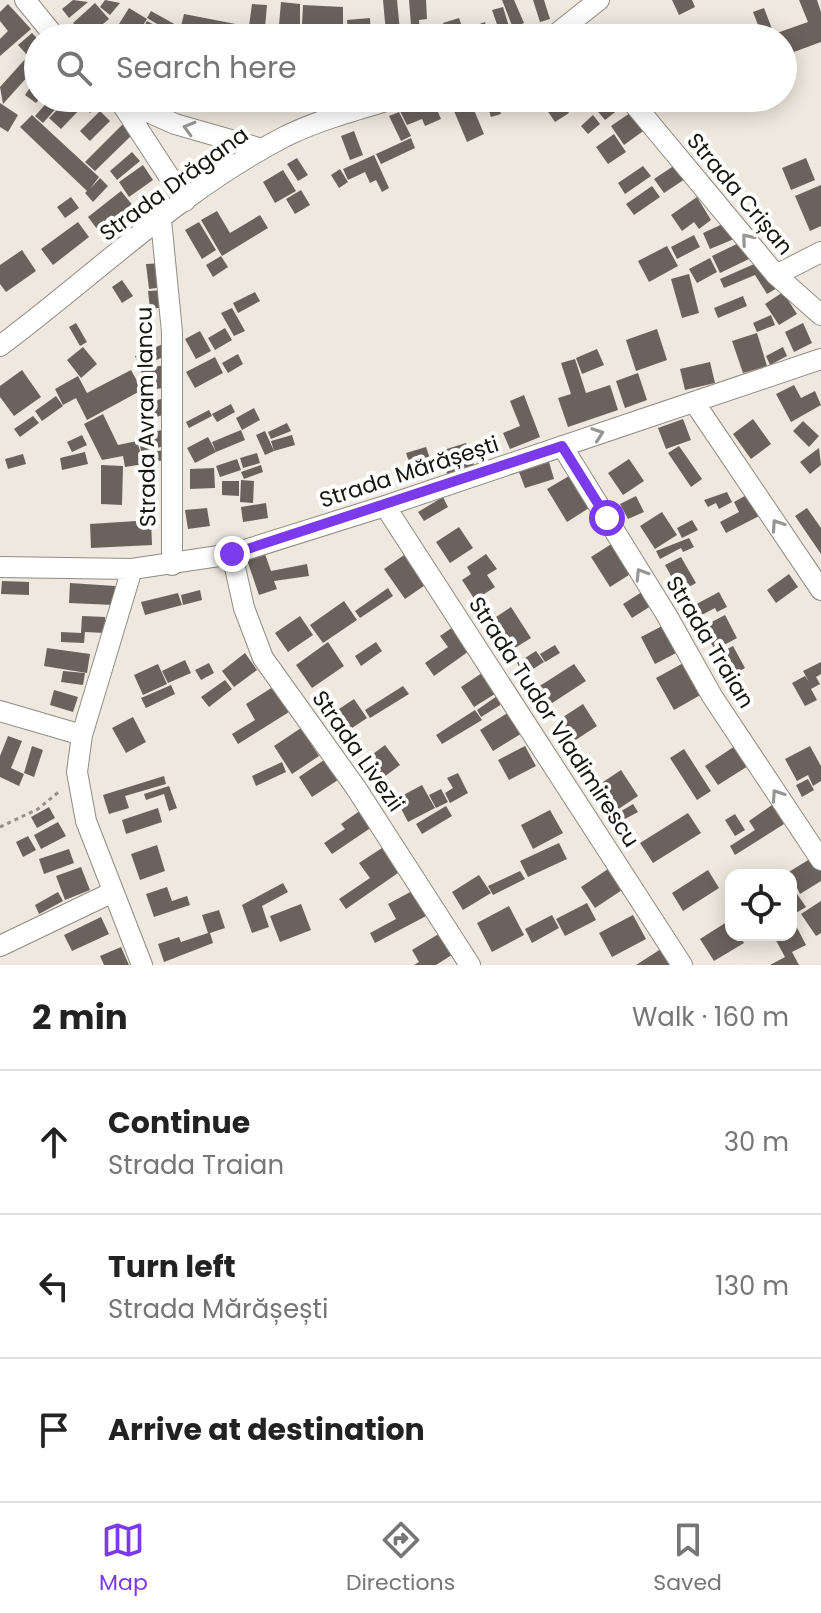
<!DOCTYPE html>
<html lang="en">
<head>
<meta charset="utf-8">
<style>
  body { margin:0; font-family:Poppins,sans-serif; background:#f2f2f2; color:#222 }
  .controls { position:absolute; right:24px; bottom:24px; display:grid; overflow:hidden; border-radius:16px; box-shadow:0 4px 20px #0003 }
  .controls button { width:72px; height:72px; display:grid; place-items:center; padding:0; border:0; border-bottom:2px solid #e0e0e0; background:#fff; color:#222; font:40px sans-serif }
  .stop { position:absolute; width:24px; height:24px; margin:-18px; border:6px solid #7c3aed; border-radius:50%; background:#fff }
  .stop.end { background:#7c3aed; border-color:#fff; box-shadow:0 2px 8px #0008 }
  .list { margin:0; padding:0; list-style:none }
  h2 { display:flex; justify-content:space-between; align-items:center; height:104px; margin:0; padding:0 32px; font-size:34px }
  h2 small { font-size:26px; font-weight:400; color:#767676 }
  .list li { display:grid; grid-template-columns:52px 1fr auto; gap:24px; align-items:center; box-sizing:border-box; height:144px; padding:0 32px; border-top:2px solid #e0e0e0 }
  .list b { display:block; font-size:30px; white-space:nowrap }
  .list p { margin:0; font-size:26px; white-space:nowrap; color:#767676 }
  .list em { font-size:26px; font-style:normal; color:#767676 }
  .icon { flex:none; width:44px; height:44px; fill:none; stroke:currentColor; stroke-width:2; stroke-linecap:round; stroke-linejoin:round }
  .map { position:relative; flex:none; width:821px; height:965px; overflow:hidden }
  .search { position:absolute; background:#fff; box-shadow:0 4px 20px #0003; left:24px; right:24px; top:24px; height:88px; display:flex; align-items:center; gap:20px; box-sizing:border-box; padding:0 28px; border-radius:44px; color:#767676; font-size:30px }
  .sheet { height:536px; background:#fff }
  nav { display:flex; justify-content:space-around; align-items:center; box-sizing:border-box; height:112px; border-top:2px solid #e0e0e0; background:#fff; font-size:22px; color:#767676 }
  nav a { display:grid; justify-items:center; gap:4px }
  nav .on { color:#7c3aed }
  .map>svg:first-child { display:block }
</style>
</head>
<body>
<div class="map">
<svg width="821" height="965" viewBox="0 0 821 965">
  <rect width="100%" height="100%" fill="#eee8de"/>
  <path fill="#6b625d" d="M73 0 88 2 69 18 62 9Z
    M105 0 120 3 110 15 100 7Z
    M383 0H397L400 31 386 33Z
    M409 0H426L427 19 419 20 420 38H412Z
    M502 0H514L524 23 513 28Z
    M533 0H544L550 19 540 22Z
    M672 0H692L695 7 679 15Z
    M799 0H817L821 12V42L783 56V38H763L753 12 764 8 774 34 808 22Z
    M281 2 300 4V38H290V26L279 25Z
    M95 3 109 19 86 38 73 23Z
    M8 4 31 29 0 56V39L8 31 0 21V12Z
    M252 4 267 5 265 28 249 26Z
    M303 5 343 7V26L324 27 323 38H311L312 26 302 25Z
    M503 7 510 30 500 33 492 10Z
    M129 8 147 19 135 38H124L114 32Z
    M151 11 178 26 174 34 147 18Z
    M184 14 246 26 245 38H206L190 32 188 38H178Z
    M370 18 371 38H362L361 31 348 32 347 20Z
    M459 18 465 35 473 32 471 27 485 22 489 36 448 38 443 23Z
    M147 21 156 26 150 38H137Z
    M32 33 38 39V65L3 104 0 87 28 56 18 45Z
    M38 76 40 98 36 103 25 95Z
    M51 98H65L43 123 35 116Z
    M69 98H88L96 106 90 113 83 106 61 129 49 118Z
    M253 98H274L275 111 254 112Z
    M432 98 441 119 425 126 422 119 407 125 400 111Z
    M469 98 484 134 467 142 449 99Z
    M471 98H516L498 105 501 114 491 117 486 102 474 106Z
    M539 98H559L569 113 555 122Z
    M592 98H625L628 102 605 120 589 101Z
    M0 103 18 115 8 132 0 127Z
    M100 111 110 121 90 141 80 131Z
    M633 111 646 129 624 145 611 126Z
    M399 112 411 136 401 141 389 116Z
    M32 115 99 177 90 189 100 178 108 186 93 202 85 193 87 191 20 127Z
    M593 115 600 124 588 134 581 126Z
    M124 123 134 133 95 171 85 162Z
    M354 131 363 155 350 160 341 136Z
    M614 134 626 152 608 164 596 147Z
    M411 138 415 148 381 164 376 154Z
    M132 152 140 161 117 180 110 171Z
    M374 155 389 188 382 192 376 180 370 183 365 172 348 180 343 169Z
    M297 158 308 175 298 181 287 164Z
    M806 158 815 180 791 190 782 168Z
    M143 165 153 180 129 197 119 182Z
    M675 165 685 179 664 193 654 179Z
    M643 166 651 176 625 194 618 183Z
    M340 169 348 182 339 188 331 175Z
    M283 170 296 191 275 203 263 182Z
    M821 185V226L810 231 795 196Z
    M652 186 660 197 634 215 626 204Z
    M301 190 310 205 295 214 286 199Z
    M121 191 134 207 100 233 88 217Z
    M71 197 79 208 65 218 57 207Z
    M697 197 711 220 699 229 694 222 682 231 671 215Z
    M217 211 230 233 260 215 268 228 222 256 201 220Z
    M78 222 89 237 53 265 41 249Z
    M199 222 216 250 202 259 185 230Z
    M727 222 734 239 710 249 703 233Z
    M694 235 700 247 677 259 671 247Z
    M743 241 751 258 720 273 712 256Z
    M667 246 678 266 649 282 638 261Z
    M22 250 36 271 6 292 0 284V265Z
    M221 256 228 267 213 277 206 265Z
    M710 258 717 272 697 283 689 269Z
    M761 261 777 288 767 294 755 275 724 288 720 279Z
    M162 263 164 287 149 289 146 264Z
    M689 274 699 313 682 318 671 279Z
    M122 280 133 296 122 303 112 287Z
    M164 290 166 307 150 309 148 291Z
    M255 292 260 301 238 313 233 303Z
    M783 292 797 314 779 325 765 304Z
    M743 296 747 306 718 318 714 308Z
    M232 308 245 331 234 336 221 313Z
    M771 315 775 325 757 332 753 323Z
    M76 323 87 342 80 346 69 327Z
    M803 323 812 343 794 352 785 332Z
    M225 328 232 340 215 350 208 338Z
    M657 329 667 360 636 371 626 340Z
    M200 331 211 351 196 359 185 339Z
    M757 333 767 366 743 373 732 341Z
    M163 344 168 355 140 367 135 356Z
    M83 347 97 364 81 378 67 360Z
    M783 347 787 356 770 365 766 356Z
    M597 349 604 365 582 374 576 358Z
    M238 354 243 364 228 373 222 363Z
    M215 357 223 373 195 388 186 372Z
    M575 359 586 393 610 385 618 410 568 427 558 398 571 394 561 363Z
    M710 362 715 383 685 390 680 369Z
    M164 365 168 387 145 391 141 370Z
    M22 370 41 397 14 416 0 397V386Z
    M131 370 142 390 87 420 76 398 63 405 55 389 78 376 87 393Z
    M638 373 647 400 625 408 616 381Z
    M794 385 801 398 815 391 821 405 791 422 776 394Z
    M524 395 540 437 510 449 503 433 520 426 510 401Z
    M56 396 63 406 42 421 35 411Z
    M161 399 166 414 143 421 138 406Z
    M231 404 235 412 217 422 212 414Z
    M254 408 260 420 242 430 236 418Z
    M209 410 212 416 189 428 186 422Z
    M103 414 118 445 137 441 144 464 125 467 123 456 102 460 84 424Z
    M33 416 39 423 20 437 14 429Z
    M683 419 691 440 666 449 658 428Z
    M753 419 771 444 751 459 733 434Z
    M803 421 819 436 809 447 793 431Z
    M287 423 291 431 271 439 268 432Z
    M162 430 166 446 141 451 138 435Z
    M241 430 245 440 216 452 212 442Z
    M265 431 274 451 265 455 256 435Z
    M82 435 87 445 72 452 67 442Z
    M292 435 295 445 274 451 271 441Z
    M208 437 216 452 195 463 187 448Z
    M466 443 474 465 447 474 440 451Z
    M679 446 702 479 691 487 668 453Z
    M426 447 435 473 415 480 406 453Z
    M819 448 821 465 810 474 800 462Z
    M165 450 166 460 146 463 144 453Z
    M85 452 88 464 62 470 60 458Z
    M257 453 260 463 243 468 240 458Z
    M23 454 26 464 8 469 5 459Z
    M237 459 241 470 220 477 216 466Z
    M629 459 644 481 623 495 608 473Z
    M549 462 554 479 525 488 519 472Z
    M101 465 123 466 122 505 101 504Z
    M261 465 263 472 244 479 241 472Z
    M214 468 215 488 190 489V469Z
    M569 476 589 508 567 522 547 489Z
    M241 480 254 481 253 503 240 502Z
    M222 481H239V496L222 495Z
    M727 492 732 502 719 509 716 503 708 507 704 500Z
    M752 492 763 514 726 533 720 522 739 512 734 502Z
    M636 496 644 512 628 519 620 504Z
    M443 497 448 507 424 521 418 512Z
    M266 503 268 518 243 522 241 507Z
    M207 508 210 526 188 529 185 510Z
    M807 508 821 528V554L795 516Z
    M662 512 677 535 655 549 640 526Z
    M151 520 152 545 91 548 90 524Z
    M692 520 698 530 682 538 677 528Z
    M459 527 473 548 450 563 436 542Z
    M689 538 694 547 683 552 681 548 660 559 656 551Z
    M613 543 632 573 610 587 591 557Z
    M407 553 428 583 405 599 384 569Z
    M265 554 271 571 307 564 309 576 274 581 277 589 259 595 247 560Z
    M486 554 497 569 487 575 495 587 475 600 462 580 471 574 467 567Z
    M681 557 696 583 680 592 665 565Z
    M789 574 798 587 776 603 767 590Z
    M2 581 29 582V595L1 594Z
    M70 583 115 586 114 605 69 603Z
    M388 588 393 596 360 618 355 611Z
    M200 590 202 600 183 605 181 595Z
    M645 590 654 604 632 618 623 604Z
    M719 592 727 607 717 612 715 608 694 619 689 608Z
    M178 593 182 605 145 615 141 602Z
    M344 601 357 620 323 643 310 625Z
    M511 607 531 638 510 651 490 621Z
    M725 615 737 638 715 650 702 627Z
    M82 616 105 617V633L85 632 84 643 61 642V632L81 633Z
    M300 616 313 635 288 652 275 633Z
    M666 624 680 651 655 664 641 637Z
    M456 625 472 649 434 676 425 663 448 647 440 636Z
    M328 642 344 666 312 688 296 665Z
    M376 642 382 651 361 666 355 656Z
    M555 645 560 653 545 662 540 654Z
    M733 646 745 668 732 675 720 653Z
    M47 648 90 654 87 673 44 666Z
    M536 651 544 662 524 675 517 663Z
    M245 653 257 670 234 687 222 671Z
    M185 660 191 673 168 683 162 671Z
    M687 661 704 693 674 710 656 678Z
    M821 662V674L816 677 820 684 811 689 817 700 805 706 792 683 805 676 809 682 803 671Z
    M209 663 214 673 201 680 195 670Z
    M158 664 167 684 143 695 134 675Z
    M574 664 586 681 546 707 535 689Z
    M63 671 85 673 83 685 61 682Z
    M485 671 498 692 474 707 461 687Z
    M225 680 232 689 209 707 201 697Z
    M171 685 175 694 146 708 141 698Z
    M403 686 409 694 370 718 365 710Z
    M273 687 289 712 238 744 232 734 255 720 246 704Z
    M54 690 78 697 73 712 50 705Z
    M497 696 502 704 481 717 477 710Z
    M354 699 367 718 343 734 330 715Z
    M583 704 597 726 571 743 557 721Z
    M475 710 482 720 442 744 436 735Z
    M511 711 524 732 493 751 480 730Z
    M133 717 146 742 126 753 112 728Z
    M301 728 319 756 292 774 274 746Z
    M8 736 22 741 11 768 24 774 19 786 0 777V756Z
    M385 745 400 765 380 780 365 760Z
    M32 746 43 750 34 777 24 773Z
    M525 746 536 766 509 780 498 760Z
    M735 746 748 766 718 785 705 766Z
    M810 746 821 766V781L813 786 808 775 797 781 785 759Z
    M684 749 711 791 697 800 670 758Z
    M324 760 338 780 312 797 299 777Z
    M282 762 286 772 256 786 252 776Z
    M621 770 638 796 617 810 600 784Z
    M458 773 468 793 450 803 445 793 453 788 447 778Z
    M164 776 166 784 125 796 129 808 109 814 103 795Z
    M808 779 814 790 802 797 796 785Z
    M422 785 435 808 408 822 396 799Z
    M169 786 177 808 169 811 164 794 146 800 144 794Z
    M441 789 448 802 436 808 429 795Z
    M633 804 638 812 623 820 618 813Z
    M772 805 784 824 735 855 730 846 755 830 749 821Z
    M446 806 452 816 422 834 416 824Z
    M49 807 55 818 37 828 31 817Z
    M158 808 162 822 126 834 122 820Z
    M361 810 372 827 332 854 324 843 345 829 341 824Z
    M550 810 563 833 533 849 521 825Z
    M688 813 701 833 653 863 640 843Z
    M735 814 745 830 735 836 725 820Z
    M58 822 66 836 41 849 34 835Z
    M28 836 36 850 23 857 16 842Z
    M559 843 567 859 528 877 520 861Z
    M157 845 165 871 140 880 131 854Z
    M382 848 398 873 346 909 339 899 370 878 359 863Z
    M69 849 74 863 44 874 39 859Z
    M813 857 821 869V881L800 894 791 875H784Z
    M81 867 90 890 65 900 56 876Z
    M608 869 622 890 595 908 581 887Z
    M708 870 719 888 683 911 672 893Z
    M520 871 525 879 493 895 488 886Z
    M479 875 491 893 463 910 452 892Z
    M283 883 288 892 262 906 269 927 252 933 242 905Z
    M167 887 172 901 187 896 190 905 154 917 146 894Z
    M793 888 806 907 791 916 806 945 792 952 799 965H770L785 957 773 935H791V889Z
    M414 890 428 915 375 943 370 933 396 919 388 904Z
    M58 892 63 901 39 914 35 905Z
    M821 901V933L816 936 801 914Z
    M587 903 596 920 565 936 556 919Z
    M301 904 311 930 280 942 270 916Z
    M509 906 524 935 492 952 477 923Z
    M219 910 225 928 210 933 213 943 164 962 158 944 179 937 181 942 208 933 202 915Z
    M552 915 559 928 532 943 525 929Z
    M633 915 646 939 612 957 599 933Z
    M101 917 109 934 72 951 64 935Z
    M730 920 731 935H739L744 943 714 961 700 939Z
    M442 932 455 953 436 965H414L419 962 412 950Z
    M121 947 129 965H104L100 956Z
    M664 947 675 965H636Z"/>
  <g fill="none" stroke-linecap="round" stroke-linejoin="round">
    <g stroke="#918b83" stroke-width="22">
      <path id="minor" d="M25 0 56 38
        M551 38 599 0
        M117 98 175 124 262 149
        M118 98 185 201
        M629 98 776 275 821 315
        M161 220 172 332V565
        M776 275 821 252
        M0 346C94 276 181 190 286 136 321 119 360 109 396 98
        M694 402 821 590
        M562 446 666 614 712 696 821 860
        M385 506 682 965
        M232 554 244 608 263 658 356 788 470 965
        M0 567 132 569 232 554 385 506 821 359
        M132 569 82 735 77 772 86 821 142 965
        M0 711 82 735
        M0 946 113 892"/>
    </g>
    <path stroke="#959089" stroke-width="3" stroke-dasharray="4 4" stroke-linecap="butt" d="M0 827 38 809 61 790"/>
    <use href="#minor" stroke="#fff" stroke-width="20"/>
  </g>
  <defs><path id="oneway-chevron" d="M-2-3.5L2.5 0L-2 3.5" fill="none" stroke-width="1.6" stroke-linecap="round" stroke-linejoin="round" transform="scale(2)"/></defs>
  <g stroke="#979694">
    <use href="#oneway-chevron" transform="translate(189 128) rotate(-164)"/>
    <use href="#oneway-chevron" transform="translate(747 239) rotate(-130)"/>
    <use href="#oneway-chevron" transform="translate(598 434) rotate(-19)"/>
    <use href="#oneway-chevron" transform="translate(777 525) rotate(-124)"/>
    <use href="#oneway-chevron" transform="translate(641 574) rotate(-122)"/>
    <use href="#oneway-chevron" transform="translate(777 795) rotate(-124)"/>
  </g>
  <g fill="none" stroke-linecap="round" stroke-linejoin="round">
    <path stroke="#7c3aed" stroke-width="10" d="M232 554 562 446 607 518"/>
  </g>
  <g text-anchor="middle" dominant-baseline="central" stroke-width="8" stroke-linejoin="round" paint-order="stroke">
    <g font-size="22" fill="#171512" stroke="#fff">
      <text transform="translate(174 184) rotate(-36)">Strada Drăgana</text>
      <text transform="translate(740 194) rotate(50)">Strada Crișan</text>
      <text transform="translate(146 417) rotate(-91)">Strada Avram Iancu</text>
      <text transform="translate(409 472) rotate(-18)">Strada Mărășești</text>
      <text transform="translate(710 642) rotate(59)">Strada Traian</text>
      <text transform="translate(554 722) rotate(57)">Strada Tudor Vladimirescu</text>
      <text transform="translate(358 751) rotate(55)">Strada Livezii</text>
    </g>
  </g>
</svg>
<div class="controls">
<button><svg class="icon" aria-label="locate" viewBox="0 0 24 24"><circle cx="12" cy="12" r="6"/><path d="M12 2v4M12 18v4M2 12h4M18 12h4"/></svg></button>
</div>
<div class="stop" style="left:607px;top:518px"></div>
<div class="stop end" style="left:232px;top:554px"></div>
<div class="search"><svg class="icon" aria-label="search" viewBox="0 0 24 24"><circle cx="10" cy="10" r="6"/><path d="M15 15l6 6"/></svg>Search here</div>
</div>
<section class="sheet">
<h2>2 min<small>Walk · 160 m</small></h2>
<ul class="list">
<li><svg class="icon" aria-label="ahead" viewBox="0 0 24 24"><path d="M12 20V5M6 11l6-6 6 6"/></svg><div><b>Continue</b><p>Strada Traian</p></div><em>30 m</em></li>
<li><svg class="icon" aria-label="left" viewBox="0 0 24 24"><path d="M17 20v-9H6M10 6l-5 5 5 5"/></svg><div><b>Turn left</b><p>Strada Mărășești</p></div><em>130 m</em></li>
<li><svg class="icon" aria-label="arrive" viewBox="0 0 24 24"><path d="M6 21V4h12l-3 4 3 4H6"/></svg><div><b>Arrive at destination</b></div></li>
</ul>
</section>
<nav>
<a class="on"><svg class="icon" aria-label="map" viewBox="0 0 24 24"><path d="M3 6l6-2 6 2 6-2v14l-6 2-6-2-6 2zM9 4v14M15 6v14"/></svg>Map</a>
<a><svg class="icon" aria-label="directions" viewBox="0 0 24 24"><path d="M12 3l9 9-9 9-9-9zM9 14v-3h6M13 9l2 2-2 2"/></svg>Directions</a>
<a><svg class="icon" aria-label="saved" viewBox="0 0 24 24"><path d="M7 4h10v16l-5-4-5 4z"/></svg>Saved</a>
</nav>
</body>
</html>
